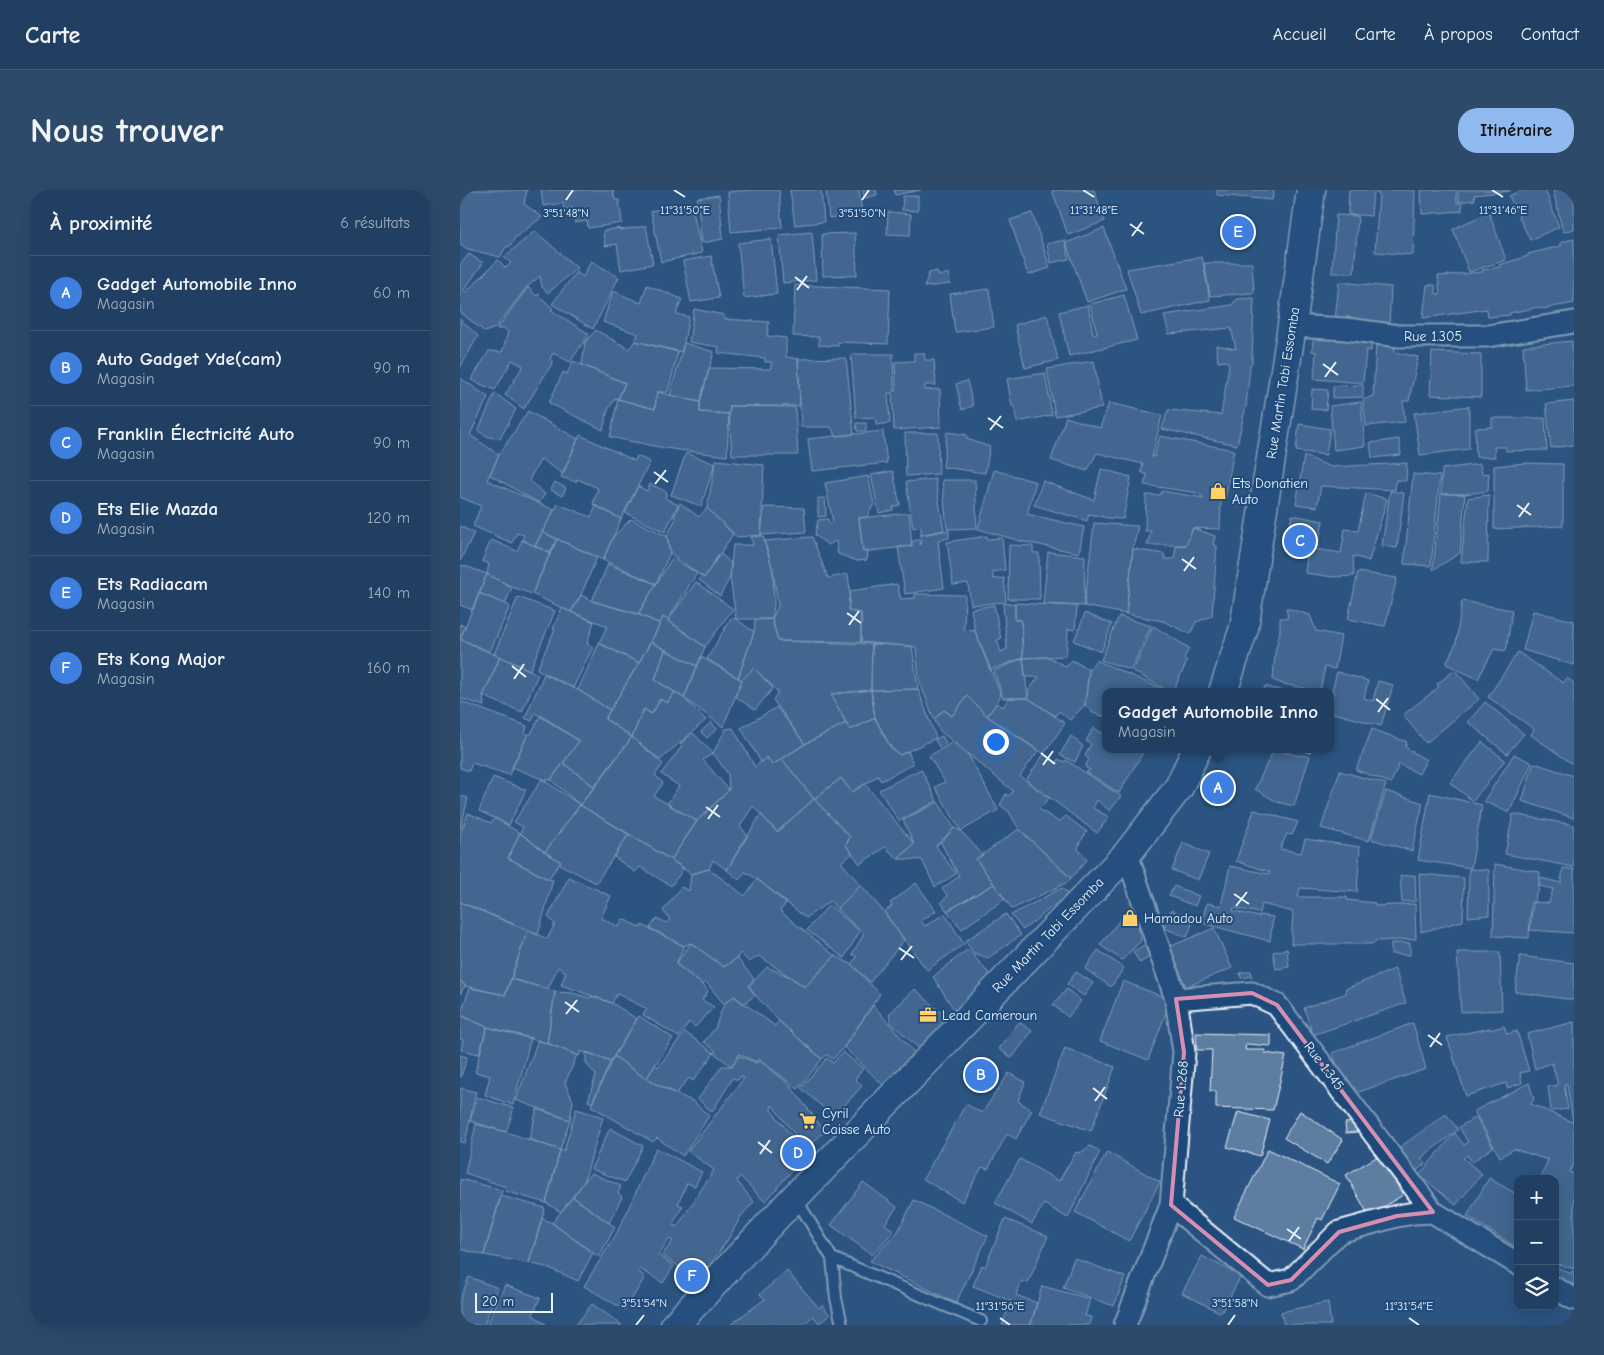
<!DOCTYPE html>
<html lang="fr">
<head>
<meta charset="utf-8">
<style>
  body { margin:0; font-family:"Comic Neue",sans-serif; background:#2d4a6b; color:#f1f3f6 }
  .controls { position:absolute; right:15px; bottom:15px; display:grid; overflow:hidden; border-radius:10px; box-shadow:0 5px 20px #0002 }
  .controls button { width:45px; height:45px; display:grid; place-items:center; padding:0; border:0; border-bottom:1px solid #3d5877; background:#203f62; color:#f1f3f6; font:25px sans-serif }
  .scale { position:absolute; left:15px; bottom:12px; width:78px; box-sizing:border-box; padding-left:5px; border:2px solid #e8f1f8; border-top:0; font-size:14px; line-height:18px; white-space:nowrap; color:#e8f1f8; -webkit-text-stroke:4px #1f4a7a; paint-order:stroke }
  .you { position:absolute; left:535px; top:551px; width:18px; height:18px; margin:-12px; border:4px solid #fff; border-radius:50%; background:#1a73e8; box-shadow:0 0 0 8px #1a73e833 }
  .badge { display:grid; place-items:center; width:32px; height:32px; border-radius:50%; background:#90b9f0; color:#fff; font-size:16px; font-weight:700 }
  .pin { position:absolute; translate:-50% -50%; border:2px solid #fff; box-shadow:0 1px 5px #0006 }
  .popup { position:absolute; left:642px; top:498px; width:232px; height:65px; box-sizing:border-box; display:grid; place-content:center; border-radius:10px; background:#203f62; filter:drop-shadow(0 1px 4px #0005); font-size:16px; white-space:nowrap; color:#a2afbe }
  .popup b { font-size:19px; color:#f1f3f6 }
  .popup::after { content:''; position:absolute; left:50%; top:100%; margin-left:-10px; border:10px solid transparent; border-top-color:#203f62 }
  .list { margin:0; padding:0; list-style:none }
  h2 { display:flex; justify-content:space-between; align-items:center; height:65px; margin:0; padding:0 20px; font-size:21px }
  h2 small { font-size:16px; font-weight:400; color:#a2afbe }
  .list li { display:grid; grid-template-columns:32px 1fr auto; gap:15px; align-items:center; box-sizing:border-box; height:75px; padding:0 20px; border-top:1px solid #3d5877 }
  .list b { display:block; font-size:19px; white-space:nowrap }
  .list p { margin:0; font-size:16px; white-space:nowrap; color:#a2afbe }
  .list em { font-size:16px; font-style:normal; color:#a2afbe }
  .icon { flex:none; width:28px; height:28px; fill:none; stroke:currentColor; stroke-width:2; stroke-linecap:round; stroke-linejoin:round }
  .map { position:relative; flex:none; width:1114px; height:1135px; overflow:hidden; border-radius:20px }
  header { display:flex; align-items:center; gap:30px; box-sizing:border-box; height:70px; padding:0 25px; background:#203f62; border-bottom:1px solid #3d5877 }
  header strong { font-size:24px }
  nav { display:flex; gap:28px; margin-inline-start:auto; font-size:18px }
  .intro { display:flex; align-items:center; justify-content:space-between; box-sizing:border-box; height:120px; padding:0 30px }
  h1 { margin:0; font-size:35px }
  .button { padding:12px 22px; border-radius:20px; background:#90b9f0; color:#111; font-size:18px; font-weight:700 }
  main { display:flex; gap:30px; padding:0 30px }
  aside { flex:1; background:#203f62; border-radius:20px; box-shadow:0 5px 20px #0002 }
  .map>svg:first-child { display:block }
</style>
</head>
<body>
<header>
<strong>Carte</strong>
<nav><a>Accueil</a><a>Carte</a><a>À propos</a><a>Contact</a></nav>
</header>
<div class="intro"><h1>Nous trouver</h1><a class="button">Itinéraire</a></div>
<main>
<aside>
<h2>À proximité<small>6 résultats</small></h2>
<ul class="list">
<li><span class="badge" style="background:#3f7fe0">A</span><div><b>Gadget Automobile Inno</b><p>Magasin</p></div><em>60 m</em></li>
<li><span class="badge" style="background:#3f7fe0">B</span><div><b>Auto Gadget Yde(cam)</b><p>Magasin</p></div><em>90 m</em></li>
<li><span class="badge" style="background:#3f7fe0">C</span><div><b>Franklin Électricité Auto</b><p>Magasin</p></div><em>90 m</em></li>
<li><span class="badge" style="background:#3f7fe0">D</span><div><b>Ets Elie Mazda</b><p>Magasin</p></div><em>120 m</em></li>
<li><span class="badge" style="background:#3f7fe0">E</span><div><b>Ets Radiacam</b><p>Magasin</p></div><em>140 m</em></li>
<li><span class="badge" style="background:#3f7fe0">F</span><div><b>Ets Kong Major</b><p>Magasin</p></div><em>160 m</em></li>
</ul>
</aside>
<div class="map">
<svg width="1114" height="1135" viewBox="0 0 1114 1135">
  <rect width="100%" height="100%" fill="#2b5482"/>
  <filter id="ink" filterUnits="userSpaceOnUse"><feTurbulence type="fractalNoise" baseFrequency=".02" numOctaves="2"/><feDisplacementMap in="SourceGraphic" scale="10" xChannelSelector="R" yChannelSelector="G"/><feConvolveMatrix kernelMatrix="1 2 1 2 8 2 1 2 1" color-interpolation-filters="sRGB"/></filter>
  <g filter="url(#ink)">
    <path fill="#5d7da1" stroke="#e8f1f8" d="M3 0H67L64 14 82 27 55 48 50 56 46 57 40 67 8 59 0 54V1L2 2Z
      M81 0H153L155 10H159L162 33 128 38 127 31 115 33 113 18 104 19 103 13 83 16Z
      M291 0H319L322 38 271 42 268 2Z
      M330 0H361L364 32 335 35Z
      M366 0H399L402 23 369 28Z
      M402 0H416L417 5 405 8Z
      M434 0H461L435 5Z
      M592 0H634L645 31 608 45Z
      M757 0H814L812 10 757 5Z
      M889 0H955L953 65 915 62 919 3H913L911 26 888 24Z
      M961 0H996L997 13H1002V21L962 24Z
      M998 0H1050V1L1014 5 1015 10 999 12Z
      M1062 0H1085L1099 37 1070 50 1049 6Z
      M1093 0H1114V39L1103 42Z
      M259 5 263 49 242 53 237 8Z
      M443 6H458V21L442 20Z
      M231 12 242 63 201 72 191 21Z
      M428 22 451 24 450 45 427 44Z
      M1029 22 1046 70 1009 82 993 39Z
      M572 23 590 78 568 85 550 30Z
      M876 25 898 26 894 83H872Z
      M186 36 193 74 161 80 157 54 145 56 143 41 160 38V40Z
      M644 38 666 99 627 112 606 53Z
      M75 41 117 78 88 103 82 97 80 86 67 97 35 138 25 142 0 122V75L9 64 23 73 4 100 6 102 38 70 46 78 51 73 44 67Z
      M352 42 356 90 323 93 319 45Z
      M395 43 397 85 363 86 362 44Z
      M311 49 317 104 284 108 278 53Z
      M1114 49V113L1082 119 1079 117 1050 123V125L1028 127 1027 119 963 128 967 95H975L976 104H980L978 86 1023 82 1022 80 1040 77 1039 75 1068 66V64L1101 56V52Z
      M605 50 609 69 591 73 587 54Z
      M251 66 259 108 231 112 223 71Z
      M742 67 750 110 681 125 667 79Z
      M131 71 159 87 133 139 92 114 116 82 123 87Z
      M744 73H792L794 103 750 106Z
      M477 81 479 86 489 83 490 94 464 97 469 83Z
      M879 92 931 97 929 135 875 130Z
      M187 95 222 109 216 124 229 127 222 162 175 151 178 144 143 132 153 101 181 113Z
      M335 95 430 99 428 154 378 152V156L359 155V147L333 146Z
      M68 97 76 106 78 104 93 119 91 120 129 144 110 172 93 163 90 169 93 172 64 219 45 205 63 176 52 170 35 200 11 190 29 161 42 162 48 142 45 139H37Z
      M529 99 534 137 495 142 490 104Z
      M664 105 677 150 609 166 599 122 628 115 633 144 637 143 630 114Z
      M794 108 792 172 790 176 786 216 777 255 702 239 708 220 761 225 769 175 767 171 758 172 756 155 776 159 771 138 709 144 704 125 772 115 777 109Z
      M234 119 264 125V129L309 132 307 146 326 148V167L338 169 340 216H270L269 224 240 222V212L249 178 310 179 312 172H305V168L258 163 259 157 229 152Z
      M587 125 598 170 565 178 555 135Z
      M0 129 18 146 0 178Z
      M136 140 169 159 175 151 218 162 208 202H197L195 219 158 209 165 193 122 175 125 152Z
      M854 141 912 146 911 161 906 160 903 193 854 189 856 162 852 161Z
      M1112 151 1114 196 1066 200 1063 156Z
      M224 153 254 162 240 212 210 205Z
      M916 155H934L935 162 958 167 949 211H943L945 232 906 236 903 210 913 206Z
      M972 162 1021 164V207L970 205Z
      M454 163H464L465 170H474L476 195H465V200L480 199 481 237 434 240 432 203H428L430 233 416 235 415 227 396 228 391 164H433L434 201H436L435 172 454 171Z
      M386 168 394 244 376 246 371 237H341L338 169Z
      M113 171 165 193 158 209 155 208 148 220 143 240 89 213 103 182 107 184Z
      M634 171 642 218 595 226 587 179Z
      M585 183 592 225 557 232 554 216H552L547 189Z
      M0 188 28 207 10 245 39 265 27 290 94 320 75 356 62 350 64 345 57 343 52 353 13 336 21 316 0 307Z
      M507 191 513 216 502 220 496 194Z
      M903 195V207L873 208V196Z
      M852 199 868 200 866 220 851 219Z
      M197 202 240 212V222L269 224 267 266 204 258 150 247 158 209 195 219Z
      M35 203 56 219 40 249 29 247 18 241Z
      M1114 211V255L1091 258 1086 214Z
      M901 212 905 256 874 260 870 216Z
      M649 213 702 225 692 267H694L700 246 774 260 765 310 761 309 760 339 733 338 726 355H687L691 341H685L686 305H700L702 301 744 308 738 303 684 295 687 285 681 282 683 274 637 263 627 281 591 270 606 227 640 238Z
      M270 216 335 217 338 265H272L269 224Z
      M1009 216V259L960 265 954 223Z
      M68 221 118 249 103 284 81 269 69 290 85 304 79 313 30 285 39 265Z
      M1032 228H1085L1087 260 1046 261V257H1034L1035 267H1016L1015 238 1032 237Z
      M396 233H406V241H397Z
      M839 234 870 239 866 265 836 261Z
      M423 241 427 273 352 281 348 249Z
      M487 242 507 245V249L530 257 525 283 483 277Z
      M445 243H478L479 284 446 286Z
      M120 245 175 271 177 266 190 272 161 329 133 314 138 298 117 289 116 292 101 287Z
      M939 249 941 265 912 268 910 253Z
      M226 263 255 274 241 316 211 305Z
      M844 266 871 277 947 273 946 291 936 290 935 300 861 296 857 317 836 314Z
      M256 270 304 275 301 345 277 347 247 318Z
      M1065 273 1103 274V336L1034 339V276Z
      M1020 274 1022 284 1029 283 1028 301 1005 304H981L982 279Z
      M641 279 671 287 663 329 648 328 629 324 627 331 574 315 583 291 634 310Z
      M534 280 576 292 567 324 624 337 619 363 560 351 518 339Z
      M433 281 440 315 433 317V320L419 323 411 285Z
      M953 284 980 286 971 376 944 374Z
      M408 286 414 314 407 327 399 328 403 362 408 361 407 370 397 371 378 364 376 351 368 355 355 345 358 330 368 329 369 333 373 332 365 293Z
      M475 289 484 340 461 345V336L453 338 446 292Z
      M482 290H515L517 338 487 339Z
      M95 292 106 298 102 306 91 300Z
      M190 294 207 302 205 308 218 315 205 342 165 323 178 296 187 301Z
      M930 301 944 303 937 358 922 356Z
      M906 303 927 309 909 371 893 366 894 386 873 387 845 383 848 358 881 363 885 339 898 341Z
      M981 304H1005L1000 363 973 380Z
      M1029 305 1028 372H1001L1008 308Z
      M358 308H365L366 326 358 327Z
      M220 313 239 327 247 318 273 344 244 388 210 363 207 346 216 328 214 327Z
      M98 314 131 327 136 316 161 329 143 370 82 342Z
      M304 317 344 318 346 342 301 345Z
      M449 323 452 356 403 362 399 328Z
      M832 325 863 331 858 357 827 352Z
      M171 329 207 346 210 363 196 394 143 370 153 347Z
      M634 333 678 336 673 359 666 424 624 416Z
      M0 336 14 343 0 371Z
      M733 338 755 346 753 355 757 356 752 426 736 432 730 444 703 431 666 424 673 359 704 364 705 369H714L716 356 726 355Z
      M489 340V348L478 351 484 398 445 404 438 357 452 356 451 352 459 349 460 355 461 354V345Z
      M82 342 97 349 90 363 75 356Z
      M303 346 313 380 314 415 312 429H276L270 387 273 355H293L291 347Z
      M527 346V349L542 348 545 380 533 382V389L544 388 546 412 511 415 508 393 493 395 487 352Z
      M352 347 368 388 388 384 390 401 388 421 401 423V452L318 451 312 429 318 416 313 380 304 351Z
      M97 349 137 367 121 405 111 422 72 404Z
      M31 350 57 361 62 350 90 363 72 404 52 397 27 384 29 374 22 371Z
      M549 355 573 356V363H579L580 409H548Z
      M588 362 625 366 624 416 583 414Z
      M260 363 271 373 270 387 260 406 239 390 242 386 244 388Z
      M212 368 237 383 208 430 203 427 200 434 178 424Z
      M148 374 196 394 178 424 132 411Z
      M2 375 27 384 13 420 0 415V380Z
      M898 382 937 388 925 436 888 429Z
      M27 384 52 397 45 414 19 403Z
      M236 392 273 419 245 457 208 430Z
      M437 394 441 409 455 408V404L505 405 504 440 515 441 541 505 537 513 527 526 507 506 492 526 484 520 474 529 459 490 456 457 401 452V423L388 421 390 401Z
      M19 403 50 416 30 462 0 449Z
      M121 405 132 411 178 424 200 434 179 473 139 453 147 436 111 422Z
      M58 407 95 421 70 480 34 464Z
      M1002 411 1052 420 1046 461 1034 459 1018 489 986 474 996 453Z
      M555 413 617 416 615 440 608 439 606 466 563 468 561 430H555Z
      M555 413V430H561L563 468 530 480 515 441 511 419 534 415 541 449 537 450 541 462 547 459 543 414Z
      M102 418 134 432 127 454 133 457 113 498 77 479 95 439H93Z
      M826 418 850 425 856 441 881 446 875 479 865 477 860 501 823 494 813 490 815 463 820 441V428H828Z
      M1073 421 1114 431V475L1063 460Z
      M625 423 652 434 641 462 614 451Z
      M659 426 691 436 671 480 641 470Z
      M203 427 245 457 237 476 191 452Z
      M271 428 276 429 294 442 278 488 247 469Z
      M312 429 318 451 412 454 411 500 371 504 386 533 345 554 313 510 318 502 294 478 282 490 278 488 294 442 295 430Z
      M0 434 5 437 0 449Z
      M693 436 729 458 724 468 727 471 713 502H710L673 481Z
      M0 449 40 467 23 506 24 516 0 508Z
      M191 452 205 460 195 490 215 502 207 513 200 509 192 524 184 519 172 547 145 529Z
      M139 453 179 473 150 520 118 500Z
      M412 454 452 456 458 499 411 500Z
      M205 460 237 476 224 508 195 490Z
      M1058 462 1103 493 1107 488 1114 493V575L1071 545 1074 539 1028 507Z
      M40 467 78 484 62 522 23 506Z
      M241 467 282 490 263 537 224 508Z
      M589 467 606 477 612 470 629 480 625 515 610 530 599 521 595 526 568 508V501L579 487H565L563 468Z
      M563 468 568 508H543L534 481Z
      M636 470 702 499 701 502H646V527L633 523 625 515 629 480Z
      M294 478 313 498 295 520 275 506 282 490Z
      M995 480 1019 509 966 553 943 525 979 497 977 494Z
      M877 482 908 491 904 508 913 511 918 491 933 495 921 536 870 522V514L874 502 872 501Z
      M84 484 118 500 150 520 145 529 172 547 135 597 103 573 119 551 75 523 72 531 65 528Z
      M805 496 827 502H803Z
      M458 499 476 548 440 565 431 558 419 536 415 528 411 500Z
      M411 500 415 528 390 540 371 504Z
      M215 502 224 508 246 530 200 570 172 547 184 519 192 524 200 509 207 513Z
      M507 506 527 526 578 561 560 586 589 608 579 619 599 632 606 626 627 642 620 652 618 659 627 670 611 688 559 639 549 622 540 615 546 604 549 606 553 601 480 541 474 529 484 520 492 526Z
      M549 508H568L605 533 584 564 527 526 537 513 543 517Z
      M0 511 67 536 65 543 68 544 49 585 12 573 9 581 0 578Z
      M1025 512 1064 544 1047 564 1008 532Z
      M317 517 345 554 312 575 307 567 301 572 281 538Z
      M81 525 119 551 91 590 82 589 52 577 68 544 70 545Z
      M415 528 431 558 440 565 448 561 453 574 421 591 418 586 392 602 381 588 354 609 322 569 345 554 386 533 390 540Z
      M251 532 257 539 247 548 241 542Z
      M273 538 295 577 307 567 312 575 322 569 354 609 317 642 293 616 280 636 287 645 267 680 253 670 249 679 231 684 211 670 237 631 269 600 268 584 253 563 266 539Z
      M633 538 646 545V559H685L659 603 626 582 630 580 625 577 629 569 625 566 631 554 626 551Z
      M912 539 947 552 945 557 966 570 959 584 939 574 931 593 896 580Z
      M233 543 253 563 243 570 269 600 237 631 207 614 219 596 201 584 222 556 220 554Z
      M482 546 486 553 479 557 475 550Z
      M611 546 623 556 615 572 600 565Z
      M172 547 203 574 195 585 203 593 194 606 237 631 211 670 120 615Z
      M493 552 509 566 538 620 501 641 475 597 485 592 469 566Z
      M1022 552 1045 570 1013 611 990 593Z
      M814 559 835 565 850 566 834 616 817 612 795 599Z
      M832 559H851L850 563Z
      M584 564 596 574 598 569 605 572 606 570 661 606 650 621 637 610 633 618 649 627 637 643 566 590Z
      M1054 564 1072 573 1049 623 1024 611Z
      M103 573 135 597 120 615 91 590Z
      M1074 573 1114 586V628L1062 611Z
      M461 579 477 611 439 631 419 600Z
      M880 581 926 594 909 651 861 638Z
      M33 587 66 600 49 635 19 621Z
      M381 588 392 602 405 594 454 654 438 669 425 657 400 674 386 655 390 647 354 609Z
      M82 589 120 615 85 662 60 643 63 637 54 632Z
      M926 601 963 613 952 661 911 649Z
      M970 603 1022 615 1011 678 958 670Z
      M0 606 8 608 0 640Z
      M354 609 390 647 386 655 392 664 381 672 401 695 377 719 370 711 346 728 297 689 285 682 279 690 267 680 301 624 317 642Z
      M478 612 494 638 476 656 496 684 475 697 462 670 438 669 454 654 443 630Z
      M120 615 169 644 136 693 99 674 101 672 85 662Z
      M794 620 838 632 832 645 827 644 820 659 841 663 845 649 900 657 897 702 840 698 838 707H887V710L915 713V716L955 714 956 749 916 751 912 754H831L833 722 802 714 800 723 774 718 773 721 799 727V725L813 727 810 751 741 733 747 713 761 716 770 676 809 684 810 682 776 671Z
      M8 623 31 633 35 628 60 643 48 668 88 689 93 690 78 745 0 712V645Z
      M1053 624 1114 635V677L1045 664Z
      M494 638 501 641 523 665 516 669 534 694 487 721 481 712 488 706 482 699 499 686 481 653Z
      M559 639 611 688 608 692 552 719 516 669Z
      M60 643 85 662 101 672 88 689 48 668Z
      M169 644 224 678 211 696 180 677 175 682 154 667Z
      M723 653 749 664 738 690 712 680Z
      M1035 674 1080 682 1078 703H1076L1075 712H1071L1069 748 1033 746Z
      M1103 678 1114 679V743L1070 740 1073 712 1089 713 1093 699 1079 696 1081 688 1101 693Z
      M249 679 285 706 297 689 326 713 320 721 375 766 345 797 299 766 289 772 280 763 277 768 264 777 231 753 224 756 190 738 197 728 206 733 210 729 203 721 221 697 229 701 231 684Z
      M1009 679 1029 680V725L1008 727Z
      M959 684 1004 688 1003 731 961 742Z
      M955 685 956 711 942 712 940 686Z
      M109 687 151 706 141 728 159 737 163 729 181 738 182 735 224 756 216 774 243 795 248 801 242 810 254 817 235 837 229 832 219 847 183 825 187 819 157 804 152 813 101 795 106 782 98 777 88 799 51 789 68 740 87 749 95 734 88 727Z
      M456 693 476 721 461 731 465 736 485 724 504 754 467 780 424 722 432 716 430 713Z
      M534 694 545 709 502 739 487 721Z
      M401 695 424 722 444 750 410 792 391 774 397 767 392 764 404 744 377 719Z
      M714 696 739 706 735 716 709 706Z
      M602 698 608 704 563 740 551 725Z
      M0 712 68 740 45 805 5 796 0 790Z
      M369 715 400 741 384 768 347 740Z
      M675 719 681 751 662 770 640 755 663 726Z
      M711 720 734 729 727 747 704 738Z
      M546 724 561 745 528 768 514 763 505 751Z
      M754 738 772 778 726 797 709 757Z
      M231 753 264 777 277 768 294 789 289 796 295 805 284 814 274 806 264 814 246 792 243 795 216 774Z
      M931 753H950V765L931 764Z
      M684 755 691 766 680 773 673 762Z
      M508 759 531 786 511 804 512 806 495 821 473 787Z
      M827 759 829 777 816 779 813 762Z
      M638 760 664 778 651 797 625 779Z
      M997 762H1040L1042 820 1001 822Z
      M375 766 391 774 420 804 384 857 373 869 367 865 362 869 319 831 295 805 289 796 307 777 330 787 345 797Z
      M1060 766 1114 773V810L1055 802Z
      M935 779 946 813 853 845 844 818 887 803 885 799Z
      M791 781 792 786 781 788 780 783Z
      M616 782 633 793 624 806 607 794Z
      M51 789 88 799 95 802 87 853 27 837 0 825 10 798 45 805Z
      M0 790 5 796 0 804Z
      M663 791 711 810 688 870 640 851Z
      M455 799 489 830 462 861 431 833 429 824Z
      M607 799 621 811 608 827 593 815Z
      M95 802 112 803 130 808 132 806 152 813 177 829 151 871 121 861 119 866 87 853Z
      M274 806 315 836 319 831 362 869 338 899 299 869 297 872 279 864 271 876 254 863 256 861 244 852 255 838 264 814Z
      M413 815 458 867 424 896 384 857Z
      M0 825 27 837 19 864 1 860 3 850 0 849Z
      M179 826 213 848 186 889 154 866Z
      M559 832 572 841 552 868 539 859Z
      M1114 832V931L1113 932 1107 894H1104L1108 919 1091 921 1088 897 1098 895 1092 873 1075 879 1067 844Z
      M953 833 966 879 890 905 872 863Z
      M1044 836 1047 844 1057 841 1069 881 1060 883 1062 893 1047 898 1046 893 1006 906 987 847 1030 838V840Z
      M27 837 71 848 53 915 25 905 30 886 15 882Z
      M225 842 254 863 233 891 229 888 216 904 186 889 195 875 198 877Z
      M736 843 811 845V856L786 854 785 860H805V863L826 866 813 920 756 918V901H750L752 860H737Z
      M78 850 117 865 105 893 113 911 110 930 56 910Z
      M605 858 655 877 631 941 580 923Z
      M126 862 151 871 132 913 128 911 136 885 126 873Z
      M383 862 403 879 395 889 402 896 374 927 341 898 367 868 373 873Z
      M0 865 7 867 1 887H0Z
      M154 866 186 889 234 912 249 926 223 966 197 948 193 952 131 916Z
      M279 866 297 873 300 871 328 893 365 941 346 959 312 915 311 920 346 964 305 1012 280 986 277 991 294 1012 281 1026 269 1048 251 1073 232 1093 225 1081 202 1065 213 1051 209 1049 198 1065 214 1076 203 1093 180 1079 179 1082 185 1087 165 1120 124 1096 158 1041 196 958 242 982 235 996 227 993 218 1014 223 1016 212 1035 217 1037 254 980 228 961 284 888 281 886 278 890 273 888 252 922 238 909 262 876H272Z
      M521 873 538 885 527 899 510 886Z
      M549 883 565 892 558 911 572 920 556 949 547 944 528 979 522 977 502 1012 463 989 506 914 522 923Z
      M1069 893 1074 909 1071 914 1114 933V974L1109 982 1114 984V1079L1095 1073V989H1080L1088 970 1054 959 1040 967 1014 921Z
      M0 898 16 902 5 953 0 952Z
      M17 907 54 918 46 942 10 931Z
      M77 919 110 930 100 960 69 949Z
      M116 919 143 927 124 992 101 1022 86 1013 100 960 104 961Z
      M840 921 883 950 867 974 824 948Z
      M778 922 810 930 800 966 767 957Z
      M986 924 998 940 961 968 966 973 954 983 936 960Z
      M1016 927 1033 957 1012 972 1007 965 1003 968 1022 984 996 1015 959 985 995 943 1004 955 1008 952 999 937Z
      M896 932 897 942 886 943 885 933Z
      M16 934 46 942 100 960 86 1013 45 1001 46 997 5 983Z
      M150 938 183 956 165 992 131 979Z
      M630 956 640 961 608 1028 584 1014 572 1034 535 1013 560 969 599 991 616 962 620 963Z
      M808 959 880 994 862 1030 858 1028 843 1059 774 1027Z
      M647 962 700 992 669 1051 615 1022Z
      M920 965 943 1005 909 1026 886 985Z
      M131 983 161 996 158 1003 162 1007 149 1033 113 1007Z
      M1029 988 1058 1005V1054L1056 1057 1007 1026Z
      M0 989 42 1000 24 1065 0 1059Z
      M403 992 437 1017 425 1034 434 1041 412 1065 371 1035Z
      M41 1006 85 1018 69 1073 24 1065Z
      M113 1007 155 1037 139 1067 92 1033Z
      M454 1010 528 1046 496 1113 410 1071 437 1043Z
      M82 1028 92 1033 133 1063 118 1091 89 1078 69 1073Z
      M545 1029 588 1046 568 1093 562 1091 556 1105 577 1113 570 1135H542L551 1111 513 1096 522 1075 525 1077Z
      M742 1066 781 1086 761 1123 722 1103Z
      M614 1068 665 1087 654 1116 603 1098Z
      M1095 1076 1111 1084 1112 1081 1114 1082V1106L1095 1094Z
      M327 1081 359 1118 362 1115 370 1125 359 1133 353 1126 343 1135H270L305 1109 300 1104Z
      M9 1087 38 1098 24 1135H6L0 1133V1109Z
      M45 1095 80 1108 73 1125 87 1135H27Z
      M582 1096 630 1109 625 1126 631 1127 629 1135H571Z
      M868 1112 871 1135H824L821 1122Z
      M132 1114 162 1135H116Z"/>
    <g fill="none" stroke-linecap="round" stroke-linejoin="round">
      <g stroke="#e8f1f8" stroke-width="14">
        <path id="service" d="M336 1009 372 1068 376 1108 382 1135
          M372 1068 521 1131"/>
      </g>
      <g stroke="#e8f1f8" stroke-width="25">
        <path id="minor" d="M832 136 886 139 939 146H1028L1114 132
          M716 809 792 803 817 815 973 1022
          M711 1015 808 1095 831 1090 879 1042 937 1026 954 1023 973 1022 1058 1074
          M1095 1098 1114 1109
          M665 1135 711 1015 724 862 716 809 667 664"/>
      </g>
      <g stroke="#e8f1f8" stroke-width="31">
        <path id="primary" d="M763 502 784 438 832 136 851 0
          M215 1135 335 1007 667 664 719 597 737 559"/>
      </g>
      <use href="#service" stroke="#1f4a7a" stroke-width="10"/>
      <use href="#minor" stroke="#1f4a7a" stroke-width="21"/>
      <use href="#primary" stroke="#1f4a7a" stroke-width="28"/>
    </g>
  </g>
  <path d="M0 0H1114V1135H0ZM792 803 817 815 973 1022 937 1026 879 1042 831 1090 808 1095 711 1015 724 862 716 809Z" fill="#2b5482" fill-opacity=".55" fill-rule="evenodd"/>
  <path fill="none" stroke="#d78fb1" stroke-width="4" stroke-linejoin="round" d="M792 803 817 815 973 1022 937 1026 879 1042 831 1090 808 1095 711 1015 724 862 716 809Z"/>
  <path fill="none" stroke="#e8f1f8" stroke-width="2" d="M214 0 225 7M623 0 634 7M1032 0 1043 7M106 10 113 0M402 10 409 0M670 34 684 44M672 46 682 32M335 87 349 98M337 100 347 86M863 174 878 185M865 187 876 172M528 228 543 238M530 240 541 226M194 282 208 292M195 294 206 280M1057 315 1071 325M1059 327 1069 313M722 369 736 379M724 381 734 367M387 423 401 433M389 435 399 421M52 476 66 487M54 489 64 474M916 509 930 520M918 522 928 508M581 563 595 574M583 575 593 561M246 617 260 627M248 629 258 615M774 704 789 714M776 716 787 702M439 758 454 768M441 770 452 756M105 812 119 822M106 824 117 810M968 845 982 855M970 857 980 843M633 898 647 909M635 911 645 897M298 952 312 963M300 964 310 950M827 1039 841 1049M829 1051 839 1037M540 1128 550 1135M949 1128 959 1135M176 1135 184 1125M768 1135 775 1125"/>
  <defs>
    <g id="shop-bare" transform="scale(1.35)"><path d="M-5-2.5h2.3a2.7 3.5 0 0 1 5.4 0H5L5.5 6h-11ZM-1.5-2.5h3a1.5 2.3 0 0 0-3 0Z" fill="#ffd166" stroke="#1f4a7a" stroke-width="2.5" paint-order="stroke"/></g>
    <g id="office-bare" transform="scale(1.35)"><path d="M-6-3h4V-5.5h4V-3h4V5H-6ZM-1-4.5V-3h2v-1.5ZM-6 0V1H6V0Z" fill="#ffd166" stroke="#1f4a7a" stroke-width="2.5" paint-order="stroke"/></g>
    <g id="supermarket-bare" transform="scale(1.35)"><path d="M-6-5.5h2.5l.6 2H6L4.5 2H-2.5L-4.4-4H-6ZM-1.5 3.2a1.3 1.3 0 1 0 .1 0ZM3 3.2a1.3 1.3 0 1 0 .1 0Z" fill="#ffd166" stroke="#1f4a7a" stroke-width="2.5" paint-order="stroke"/></g>
  </defs>
  <g fill-rule="evenodd">
    <use href="#shop-bare" x="758" y="301"/>
    <use href="#shop-bare" x="670" y="728"/>
    <use href="#office-bare" x="468" y="825"/>
    <use href="#supermarket-bare" x="348" y="931"/>
  </g>
  <g text-anchor="middle" dominant-baseline="central" stroke-width="4" stroke-linejoin="round" paint-order="stroke">
    <g font-size="14" fill="#e8f1f8" stroke="#1f4a7a">
      <text x="973" y="146">Rue 1.305</text>
      <text transform="translate(823 193) rotate(-81)">Rue Martin Tabi Essomba</text>
      <text transform="translate(588 745) rotate(-46)">Rue Martin Tabi Essomba</text>
      <text transform="translate(864 876) rotate(53)">Rue 1.345</text>
      <text transform="translate(721 899) rotate(-85)">Rue 1.268</text>
    </g>
    <g font-size="14" fill="#e8f1f8" stroke="#1f4a7a" text-anchor="start">
      <text x="772" y="293">Ets Donatien<tspan x="772" dy="16">Auto</tspan></text>
      <text x="684" y="728">Hamadou Auto</text>
      <text x="482" y="825">Lead Cameroun</text>
      <text x="362" y="923">Cyril<tspan x="362" dy="16">Caisse Auto</tspan></text>
    </g>
  </g>
  <g font-size="12" text-anchor="middle" fill="#e8f1f8" stroke="#1f4a7a" stroke-width="4" stroke-linejoin="round" paint-order="stroke">
    <text x="225" y="24">11°31'50"E</text>
    <text x="1043" y="24">11°31'46"E</text>
    <text x="634" y="24">11°31'48"E</text>
    <text x="106" y="27">3°51'48"N</text>
    <text x="402" y="27">3°51'50"N</text>
    <text x="184" y="1117">3°51'54"N</text>
    <text x="775" y="1117">3°51'58"N</text>
    <text x="540" y="1120">11°31'56"E</text>
    <text x="949" y="1120">11°31'54"E</text>
  </g>
</svg>
<div class="controls">
<button>+</button>
<button>−</button>
<button><svg class="icon" aria-label="layers" viewBox="0 0 24 24"><path d="M12 4l9 5-9 5-9-5zM3 14l9 5 9-5"/></svg></button>
</div>
<div class="scale">20 m</div>
<div class="you"></div>
<div class="pin badge" style="left:758px;top:598px;background:#3f7fe0">A</div>
<div class="popup"><b>Gadget Automobile Inno</b>Magasin</div>
<div class="pin badge" style="left:521px;top:885px;background:#3f7fe0">B</div>
<div class="pin badge" style="left:840px;top:351px;background:#3f7fe0">C</div>
<div class="pin badge" style="left:338px;top:963px;background:#3f7fe0">D</div>
<div class="pin badge" style="left:778px;top:42px;background:#3f7fe0">E</div>
<div class="pin badge" style="left:232px;top:1086px;background:#3f7fe0">F</div>
</div>
</main>
</body>
</html>
